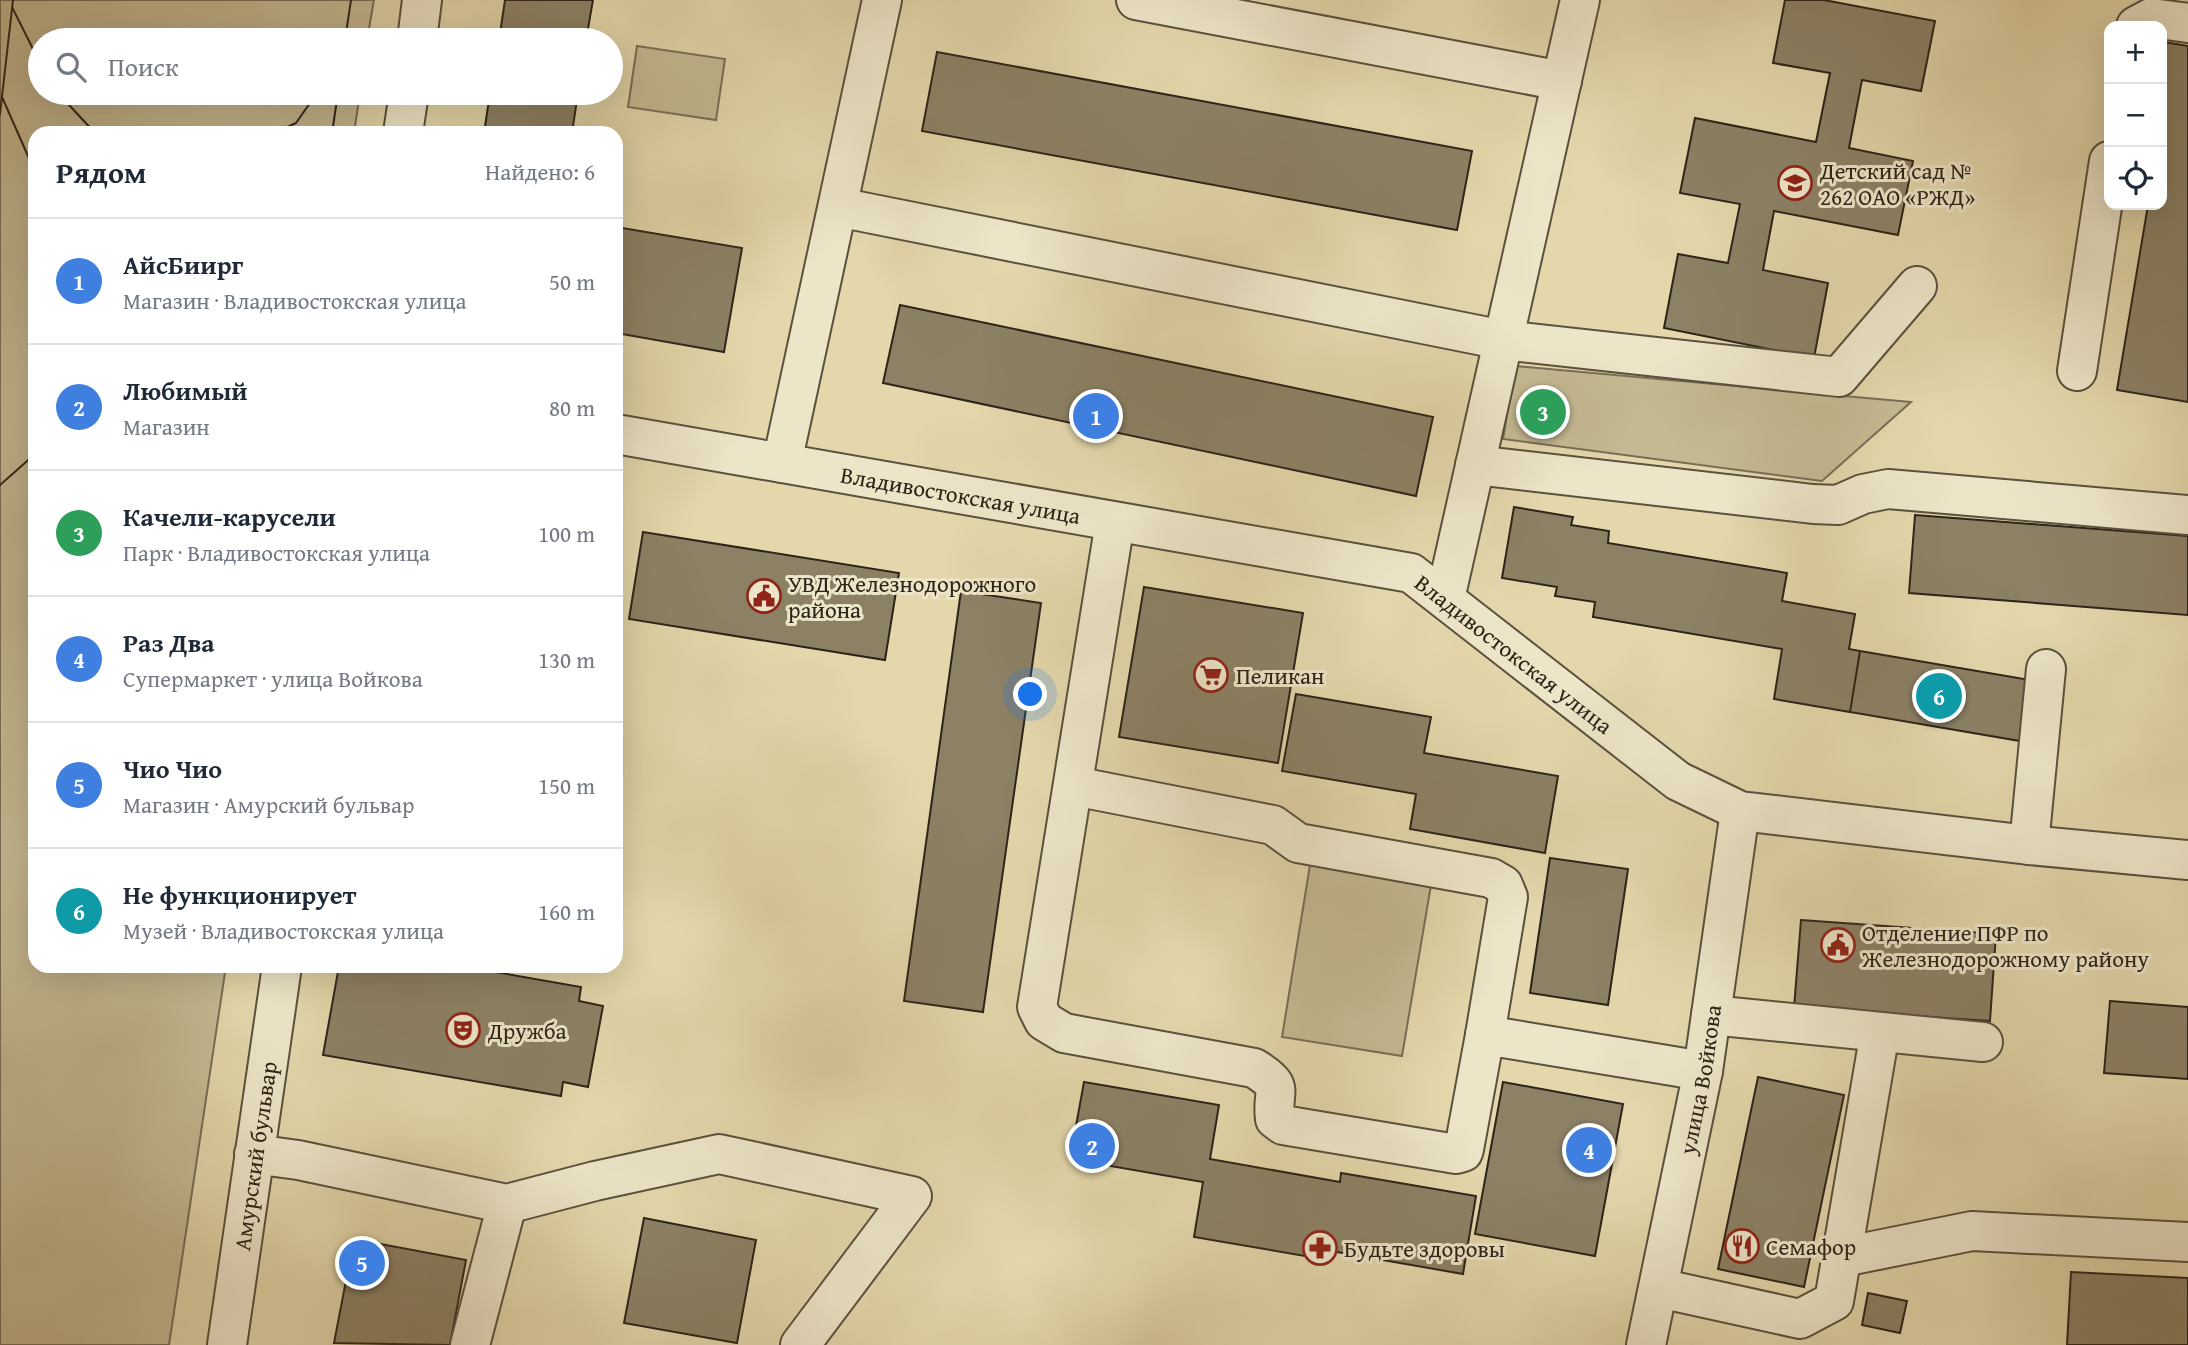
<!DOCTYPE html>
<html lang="ru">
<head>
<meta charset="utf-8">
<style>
  body { margin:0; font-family:"Gentium Book Plus",serif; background:#f2f2f3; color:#1f2937 }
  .controls { position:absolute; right:21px; top:21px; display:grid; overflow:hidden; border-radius:14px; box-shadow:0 7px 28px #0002 }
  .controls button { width:63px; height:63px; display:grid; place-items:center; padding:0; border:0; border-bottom:2px solid #e0e1e3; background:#fff; color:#1f2937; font:35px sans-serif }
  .you { position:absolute; left:1031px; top:695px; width:24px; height:24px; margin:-18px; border:5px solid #fff; border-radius:50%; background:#1a73e8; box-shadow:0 0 0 10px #1a73e833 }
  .badge { display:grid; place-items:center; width:46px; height:46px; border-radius:50%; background:#b45309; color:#fff; font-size:23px; font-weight:700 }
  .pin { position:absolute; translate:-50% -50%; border:4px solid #fff; box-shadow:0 2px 7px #0006 }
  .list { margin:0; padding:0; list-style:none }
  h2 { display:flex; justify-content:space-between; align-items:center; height:91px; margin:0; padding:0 28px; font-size:30px }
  h2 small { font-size:23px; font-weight:400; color:#747a83 }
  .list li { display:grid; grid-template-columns:46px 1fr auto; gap:21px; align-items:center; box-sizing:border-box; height:126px; padding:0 28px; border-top:2px solid #e0e1e3 }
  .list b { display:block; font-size:26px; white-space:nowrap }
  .list p { margin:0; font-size:23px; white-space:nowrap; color:#747a83 }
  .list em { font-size:23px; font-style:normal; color:#747a83 }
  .icon { flex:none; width:38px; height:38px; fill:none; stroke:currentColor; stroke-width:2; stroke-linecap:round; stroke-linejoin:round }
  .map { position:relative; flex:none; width:2188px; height:1345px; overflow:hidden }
  .search { position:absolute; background:#fff; box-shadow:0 7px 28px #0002; left:28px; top:28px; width:595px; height:77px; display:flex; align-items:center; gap:18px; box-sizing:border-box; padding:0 24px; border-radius:38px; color:#747a83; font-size:26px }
  .panel { position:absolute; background:#fff; box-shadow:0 7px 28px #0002; left:28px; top:126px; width:595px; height:847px; border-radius:21px }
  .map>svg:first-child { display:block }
</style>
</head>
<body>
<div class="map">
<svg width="2188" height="1345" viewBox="0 0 2188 1345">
  <rect width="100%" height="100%" fill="#e3d7ab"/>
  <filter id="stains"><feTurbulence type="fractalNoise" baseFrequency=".00286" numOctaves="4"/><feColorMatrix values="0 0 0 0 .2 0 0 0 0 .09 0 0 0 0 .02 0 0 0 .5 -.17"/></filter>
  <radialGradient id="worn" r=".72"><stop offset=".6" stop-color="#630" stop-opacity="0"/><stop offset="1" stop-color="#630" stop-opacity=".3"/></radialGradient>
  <path fill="#c4b992" stroke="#786e56" stroke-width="2" d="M0 0H374L367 40H40V93H360L354 133H35V966H226L169 1345H0Z
    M637 46 725 59 716 120 628 107Z
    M1515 366 1911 402 1822 481 1503 439Z
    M1310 865 1431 885 1402 1056 1282 1037Z"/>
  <path fill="#8c8165" stroke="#2d2419" stroke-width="2" d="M505 0H593L586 40H499Z
    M1785 0H1824L1935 21 1921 91 1862 80 1849 148 1913 161 1898 235 1774 211 1763 270 1828 283 1814 358 1664 328 1678 254 1728 263 1740 204 1680 193 1695 118 1816 142 1830 73 1773 63Z
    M2164 42 2188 46V402L2117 390 2148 205H2162V54Z
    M937 52 1472 151 1457 230 922 131Z
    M490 93H578L572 133H484Z
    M616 227 742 248 724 352 616 333Z
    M900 305 1433 417 1416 496 883 383Z
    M1514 507 1573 517 1571 525 1609 531 1608 543 1787 573 1782 601 1855 614 1849 649 1860 651 1850 712 1774 699 1782 649 1593 617 1595 602 1555 596 1557 587 1502 578Z
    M1915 515 2188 536V615L1909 593Z
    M643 532 899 573 885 660 629 619Z
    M1144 587 1303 613 1278 763 1119 737Z
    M961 591 1041 603 983 1012 904 1001Z
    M1860 651 2030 680 2020 741 1850 712Z
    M1296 694 1431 717 1424 753 1558 776 1545 853 1410 829 1416 794 1282 771Z
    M1550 858 1628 869 1608 1005 1530 993Z
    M1801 920 1996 934 1990 1021 1794 1008Z
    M339 966H461L581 987 579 1001 603 1006 588 1087 563 1082 561 1096 323 1055Z
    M2110 1001 2188 1007V1079L2104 1073Z
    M1758 1077 1844 1095 1804 1287 1718 1269Z
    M1084 1082 1219 1105 1210 1159 1340 1182 1341 1173 1476 1196 1463 1274 1331 1251 1329 1260 1194 1237 1203 1182 1070 1159Z
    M1503 1082 1623 1104 1595 1256 1475 1234Z
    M644 1218 756 1240 737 1343 624 1323Z
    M354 1239 466 1260 450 1345 334 1343Z
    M2071 1272 2188 1278V1345H2067Z
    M1868 1293 1907 1301 1900 1333 1862 1325Z"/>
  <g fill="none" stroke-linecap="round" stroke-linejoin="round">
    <g stroke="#5a513e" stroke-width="42">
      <g id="minor">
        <path d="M1136 0 1562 81"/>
        <path d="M2136 26 2151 18 2188 23"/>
        <path d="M417 40 422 0"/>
        <path d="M403 133 409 93"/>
        <path d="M838 207 1503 340 1839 377 1917 286"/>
        <path d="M2077 371 2109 161"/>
        <path id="s1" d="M616 434 1411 573 1678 781 1740 811 2029 845 2188 860"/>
        <path d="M782 463 882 0"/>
        <path d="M1475 465 1813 504 1838 505 1863 494 1888 489 2188 515"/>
        <path d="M1115 522 1037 1007 1044 1021 1064 1033 1254 1068C1287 1088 1271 1089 1275 1119L1283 1125 1456 1154 1463 1152 1464 1149 1485 1035 1703 1071"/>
        <path d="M1445 599 1580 0"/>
        <path d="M1074 786 1273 825 1298 843 1491 878 1503 885 1508 897 1485 1035"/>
        <path d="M2029 845 2046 669"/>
        <path d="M1711 1015 1983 1042"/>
        <path d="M254 1154 298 1160 507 1204 595 1181 719 1154 912 1196 800 1345"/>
        <path d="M1843 1257 1972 1231 2188 1242"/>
        <path d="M1659 1288 1800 1319 1834 1301 1880 1032"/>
        <path id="s2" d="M227 1345 282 966"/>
        <path d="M470 1345 507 1204"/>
        <path id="s3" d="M1646 1345 1703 1071 1740 811"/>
      </g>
    </g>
    <use href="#minor" stroke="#ede5c8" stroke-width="38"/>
    <path stroke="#2d2419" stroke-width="2" d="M12 7 40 63
      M345 40 351 0
      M58 93 95 133
      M2 97 35 172
      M0 114 13 0
      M274 133 296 123 317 93
      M332 133 338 93
      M0 485 35 454"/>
  </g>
  <defs>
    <g id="school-ring" transform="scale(1.75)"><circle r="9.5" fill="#ede5c8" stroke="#8f2418" stroke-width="1.5"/><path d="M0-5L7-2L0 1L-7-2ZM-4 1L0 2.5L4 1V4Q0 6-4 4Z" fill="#8f2418"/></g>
    <g id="civic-ring" transform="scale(1.75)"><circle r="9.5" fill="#ede5c8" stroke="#8f2418" stroke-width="1.5"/><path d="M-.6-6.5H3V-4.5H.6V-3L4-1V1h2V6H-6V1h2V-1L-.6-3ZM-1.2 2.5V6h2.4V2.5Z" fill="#8f2418"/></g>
    <g id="supermarket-ring" transform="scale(1.75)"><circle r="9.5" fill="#ede5c8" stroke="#8f2418" stroke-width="1.5"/><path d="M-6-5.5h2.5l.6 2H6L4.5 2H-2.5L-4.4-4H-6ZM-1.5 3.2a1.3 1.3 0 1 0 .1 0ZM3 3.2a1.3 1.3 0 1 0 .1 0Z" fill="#8f2418"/></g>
    <g id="theatre-ring" transform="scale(1.75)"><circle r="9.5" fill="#ede5c8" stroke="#8f2418" stroke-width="1.5"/><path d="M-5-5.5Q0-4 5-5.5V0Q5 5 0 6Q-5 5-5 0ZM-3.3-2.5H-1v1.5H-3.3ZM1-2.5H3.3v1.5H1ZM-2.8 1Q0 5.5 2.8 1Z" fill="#8f2418"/></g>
    <g id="restaurant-ring" transform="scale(1.75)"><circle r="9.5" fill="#ede5c8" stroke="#8f2418" stroke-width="1.5"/><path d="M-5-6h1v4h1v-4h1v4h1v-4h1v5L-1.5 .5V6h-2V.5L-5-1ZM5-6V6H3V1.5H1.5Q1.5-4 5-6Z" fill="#8f2418"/></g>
    <g id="pharmacy-ring" transform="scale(1.75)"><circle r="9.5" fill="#ede5c8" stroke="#8f2418" stroke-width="1.5"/><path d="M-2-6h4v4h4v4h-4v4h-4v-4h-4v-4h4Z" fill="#8f2418"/></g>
  </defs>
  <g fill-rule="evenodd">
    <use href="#school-ring" x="1795" y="183"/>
    <use href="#civic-ring" x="764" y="596"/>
    <use href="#supermarket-ring" x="1211" y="675"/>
    <use href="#civic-ring" x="1838" y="945"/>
    <use href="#theatre-ring" x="463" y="1030"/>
    <use href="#restaurant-ring" x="1742" y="1246"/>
    <use href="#pharmacy-ring" x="1320" y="1248"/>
  </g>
  <g text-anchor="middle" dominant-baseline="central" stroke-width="6" stroke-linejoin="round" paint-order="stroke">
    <g font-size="23" fill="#2d2419" stroke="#ede5c8" text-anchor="start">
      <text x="1820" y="170">Детский сад №<tspan x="1820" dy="26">262 ОАО «РЖД»</tspan></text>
      <text x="788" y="583">УВД Железнодорожного<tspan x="788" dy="26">района</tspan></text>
      <text x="1236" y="675">Пеликан</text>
      <text x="1862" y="932">Отделение ПФР по<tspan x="1862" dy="26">Железнодорожному району</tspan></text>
      <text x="488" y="1030">Дружба</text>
      <text x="1766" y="1246">Семафор</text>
      <text x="1344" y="1248">Будьте здоровы</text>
    </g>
    <g font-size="23" fill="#2d2419" stroke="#ede5c8">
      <text stroke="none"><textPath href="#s1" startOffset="350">Владивостокская улица</textPath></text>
      <text stroke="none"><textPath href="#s1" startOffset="938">Владивостокская улица</textPath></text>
      <text stroke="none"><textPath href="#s3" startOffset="271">улица Войкова</textPath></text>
      <text stroke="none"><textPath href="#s2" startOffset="191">Амурский бульвар</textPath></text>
    </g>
  </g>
  <rect width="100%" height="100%" filter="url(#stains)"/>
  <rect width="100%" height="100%" fill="url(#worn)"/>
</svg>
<div class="controls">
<button>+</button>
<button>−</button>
<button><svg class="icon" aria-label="locate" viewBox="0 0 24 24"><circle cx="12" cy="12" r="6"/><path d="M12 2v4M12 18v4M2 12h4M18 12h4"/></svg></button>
</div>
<div class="you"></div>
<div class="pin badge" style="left:1096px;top:416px;background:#3f7fe0">1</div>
<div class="pin badge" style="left:1092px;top:1146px;background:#3f7fe0">2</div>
<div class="pin badge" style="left:1543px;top:412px;background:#2e9e5b">3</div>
<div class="pin badge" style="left:1589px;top:1150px;background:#3f7fe0">4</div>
<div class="pin badge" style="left:362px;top:1263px;background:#3f7fe0">5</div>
<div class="pin badge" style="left:1939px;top:696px;background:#0f9aa8">6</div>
<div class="search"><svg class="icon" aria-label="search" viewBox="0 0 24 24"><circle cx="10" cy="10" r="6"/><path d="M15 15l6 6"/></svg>Поиск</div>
<section class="panel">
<h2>Рядом<small>Найдено: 6</small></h2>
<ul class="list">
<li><span class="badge" style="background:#3f7fe0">1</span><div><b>АйсБиирг</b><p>Магазин · Владивостокская улица</p></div><em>50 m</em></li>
<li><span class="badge" style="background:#3f7fe0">2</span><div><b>Любимый</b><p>Магазин</p></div><em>80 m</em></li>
<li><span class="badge" style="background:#2e9e5b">3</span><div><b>Качели-карусели</b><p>Парк · Владивостокская улица</p></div><em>100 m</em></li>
<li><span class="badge" style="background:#3f7fe0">4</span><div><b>Раз Два</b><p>Супермаркет · улица Войкова</p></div><em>130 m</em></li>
<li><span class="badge" style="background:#3f7fe0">5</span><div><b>Чио Чио</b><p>Магазин · Амурский бульвар</p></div><em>150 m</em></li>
<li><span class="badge" style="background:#0f9aa8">6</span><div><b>Не функционирует</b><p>Музей · Владивостокская улица</p></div><em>160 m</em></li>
</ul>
</section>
</div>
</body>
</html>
